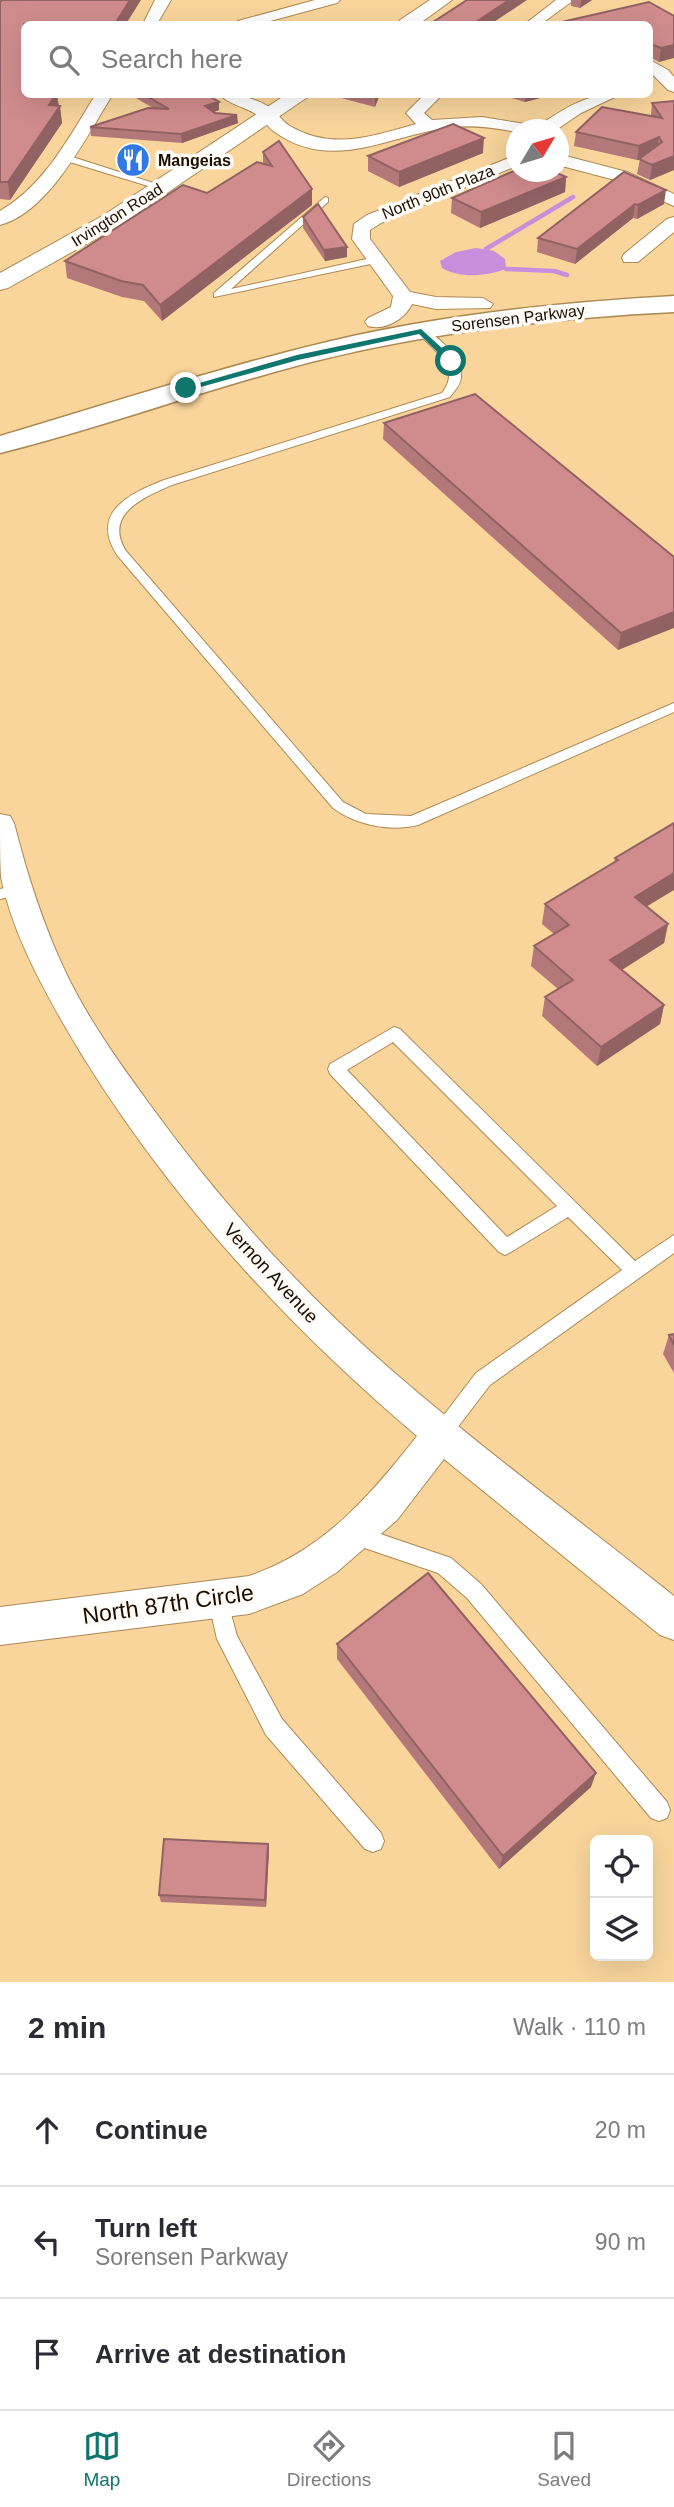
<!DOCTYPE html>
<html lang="en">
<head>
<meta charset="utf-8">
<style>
  body { margin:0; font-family:Arial,sans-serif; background:#f7f7f7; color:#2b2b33 }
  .controls { position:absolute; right:21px; bottom:21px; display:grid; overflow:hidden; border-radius:10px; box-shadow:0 7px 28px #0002 }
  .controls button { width:63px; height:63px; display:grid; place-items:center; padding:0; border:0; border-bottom:2px solid #e1e1e2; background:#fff; color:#2b2b33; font:35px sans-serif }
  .compass { position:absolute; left:506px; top:119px; width:63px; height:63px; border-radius:50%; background:#fff; box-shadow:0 7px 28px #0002; rotate:52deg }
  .stop { position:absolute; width:21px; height:21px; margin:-16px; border:5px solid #0f766e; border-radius:50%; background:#fff }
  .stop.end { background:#0f766e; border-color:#fff; box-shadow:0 2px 7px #0008 }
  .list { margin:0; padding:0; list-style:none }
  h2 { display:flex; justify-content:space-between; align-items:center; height:91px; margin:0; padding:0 28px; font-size:30px }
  h2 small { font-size:23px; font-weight:400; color:#7c7c81 }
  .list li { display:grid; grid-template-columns:46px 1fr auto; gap:21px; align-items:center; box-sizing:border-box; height:112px; padding:0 28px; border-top:2px solid #e1e1e2 }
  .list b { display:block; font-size:26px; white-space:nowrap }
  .list p { margin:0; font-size:23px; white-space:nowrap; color:#7c7c81 }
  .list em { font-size:23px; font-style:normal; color:#7c7c81 }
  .icon { flex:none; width:38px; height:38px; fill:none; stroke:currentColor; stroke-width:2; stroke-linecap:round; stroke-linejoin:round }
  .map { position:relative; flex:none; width:674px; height:1982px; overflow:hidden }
  .search { position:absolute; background:#fff; box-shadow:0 7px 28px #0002; left:21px; right:21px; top:21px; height:77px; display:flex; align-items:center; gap:18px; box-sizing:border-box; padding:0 24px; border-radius:10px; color:#7c7c81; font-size:26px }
  .sheet { height:427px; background:#fff }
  nav { display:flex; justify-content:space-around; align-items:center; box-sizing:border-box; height:98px; border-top:2px solid #e1e1e2; background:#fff; font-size:19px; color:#7c7c81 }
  nav a { display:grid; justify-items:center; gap:4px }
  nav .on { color:#0f766e }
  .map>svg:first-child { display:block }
</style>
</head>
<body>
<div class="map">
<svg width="674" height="1982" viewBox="0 0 674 1982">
  <rect width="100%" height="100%" fill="#f9d59c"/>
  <path fill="#ca8ddb" d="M476 248 494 251 505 259 506 269C487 276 460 279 442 268L440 261 456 252Z"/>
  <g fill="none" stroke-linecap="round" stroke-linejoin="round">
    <path stroke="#ca8ddb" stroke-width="4.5" d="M486 249 573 197
      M506 269 554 271 567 275"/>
    <g stroke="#ac8a54" stroke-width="2">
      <path id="service" d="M63 154 166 187 158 189 60 159V155Z
        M325 197 328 198V202L231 289 376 257 380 258V262L214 297V293Z
        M421 328C437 334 463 359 461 378 460 386 454 391 450 397L172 485C144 497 103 514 126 551L343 802 366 814 411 816 674 703V712L418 825C390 832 356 825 333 808L117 555C90 512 129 494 164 480L442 393C463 366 432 349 416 331Z
        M18 885 25 890 23 894 0 899V889Z
        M394 1027 400 1029 635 1261 674 1235V1253L490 1385 448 1440 441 1443 434 1440 431 1434 434 1428 476 1373 622 1270 568 1217 511 1252 505 1255 499 1252 330 1074 328 1069 330 1064ZM393 1042 557 1206 507 1237 347 1070Z
        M354 1525 451 1558 481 1584 667 1802 670 1810 667 1818 659 1821 651 1818 467 1598 438 1573 347 1542 344 1535 347 1528Z
        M218 1589 225 1592 237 1636 282 1719 381 1833 384 1841 381 1849 373 1852 365 1849 266 1735 217 1639 208 1599 211 1592Z"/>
    </g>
    <g stroke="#ac8a54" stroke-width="2">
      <path id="minor" d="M155 0H171L157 24H143Z
        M315 0H340L337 3 259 24H235L238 21Z
        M556 0H574L541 24H525Z
        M650 60 668 70 674 77V92L668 90 650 72Z
        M96 94H113C87 135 50 212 0 225V211C45 185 69 137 96 94Z
        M219 94C236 94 263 99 275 112 280 116 283 122 290 126 332 151 373 136 416 124L406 113 425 94H443L424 113 432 120 482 117 538 126C567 107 585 94 621 94L581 113 556 130H516V132C496 128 474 125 452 127 391 134 331 175 272 130 267 126 265 121 261 118 249 107 230 106 219 94Z
        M558 154 627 172 674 194V206L615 180 558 165Z
        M516 155V166L381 223 370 230V239L410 292 436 297 483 298 493 304 490 308 436 309 412 304C405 319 385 331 368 326L365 322 368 318 391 307 393 296 352 239 354 224 367 215Z
        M674 217V232L638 262H624L622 258 624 254 667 219Z
        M0 814 10 816 14 823C27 874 43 925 66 973 88 1019 118 1061 148 1102 218 1199 299 1289 389 1368 481 1448 579 1520 674 1596V1640L660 1635 444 1459 397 1520 337 1572 303 1594 249 1614 0 1645V1607L249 1576C323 1551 370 1496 417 1436 279 1319 154 1181 63 1023 38 979 11 928 1 877 0 858 0 834 0 814Z"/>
    </g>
    <g stroke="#ac8a54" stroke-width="2">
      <path id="tertiary" d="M430 0H452L419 24H398L400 20Z
        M287 94H312L120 225 8 288 0 290V273L104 215Z"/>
    </g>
    <g stroke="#ac8a54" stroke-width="3">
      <path id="primary" d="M674 296V312C552 318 430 332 311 362 206 389 105 427 0 453V436C117 401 233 363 353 336 458 313 566 302 674 296Z"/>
    </g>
    <use href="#service" fill="#fff" fill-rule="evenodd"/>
    <use href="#minor" fill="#fff" fill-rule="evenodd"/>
    <use href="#tertiary" fill="#fff" fill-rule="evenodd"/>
    <use href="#primary" fill="#fff" fill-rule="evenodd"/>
  </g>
  <path fill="#b37879" d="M571 0H592L580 8 571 6Z
    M0 2 24 24V94H57L62 123 10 200 0 199Z
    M674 16 659 62 650 57 649 24Z
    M129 94H206L219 102V110L214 112 238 123 182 143 91 136 90 127 153 108Z
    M341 94H380L375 107 341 98Z
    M498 94H555L525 102Z
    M674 101V170L650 180 637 174 640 159 637 160 574 146 576 132 651 115 652 103Z
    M263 152 312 189V205L162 321 144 301 122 297 67 278 65 261 207 193 263 164Z
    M483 153 399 187 368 171V156Z
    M624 172 664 204 637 219 633 218 575 264 537 252 538 238Z
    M566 177 565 192 480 228 451 213 452 198Z
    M303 217 347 247V257L325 261 303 228Z
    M384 423 674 557 618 650 383 439Z
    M674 823 647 907 668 924 664 943 622 970 664 1005 660 1024 597 1066 542 1016 545 997 558 989 531 966 534 946 554 934 542 924 545 904 614 863 615 858Z
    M674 1334V1373L663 1354 669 1335Z
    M337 1644 591 1787 499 1869 337 1659Z
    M268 1844 269 1851 266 1907 161 1902 159 1895Z"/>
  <path fill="#926263" d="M130 0H141L126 24H115Z
    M509 0H527L491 24H473Z
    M581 0H592L580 8Z
    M674 45V58L659 62 661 48Z
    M56 94 59 108 60 106 62 123 10 200 8 182Z
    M375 94H380L375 107Z
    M526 94H555L525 102Z
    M219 102V110L205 115V106Z
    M237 115 238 123 182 143 181 134Z
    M659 137 657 151 637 160 639 146Z
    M484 138 483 153 399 187V172Z
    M674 156V170L650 180 652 165Z
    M566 177 565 192 480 228 481 212Z
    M312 189V205L162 321 160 305Z
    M666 190 664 204 637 219 638 205Z
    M635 204 633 218 575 264 577 249Z
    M347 247V257L325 261 324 250Z
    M674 612V628L618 650 621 633Z
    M674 873V890L631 916 635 897Z
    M668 924 664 943 607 979 610 960Z
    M664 1005 660 1024 597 1066 601 1047Z
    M596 1773 591 1787 499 1869 503 1856Z
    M268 1844 269 1851 266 1907 265 1900Z"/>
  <path fill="#d08c8d" stroke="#926263" stroke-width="2" d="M2 0H130L115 24H24V94H56L49 105 60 106 8 182H0V2Z
    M467 0H509L473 24H430Z
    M649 2 674 16V45L661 48 651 44 649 50V24H553Z
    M143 94H206L219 102 205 106 215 113 237 115 181 134 90 127 148 108 169 109Z
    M674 101V156L652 165 639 159 662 142 659 137 639 146 576 132 602 107 662 118 652 103Z
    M453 124 484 138 399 172 368 156Z
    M279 141 312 189 160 305 143 285 121 281 65 261 183 185 207 193 257 162 272 166 263 152Z
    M516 170V172H555L566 177 481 212 452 198Z
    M624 172 666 190 638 205 635 204 577 249 538 238Z
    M318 204 347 247 324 250 303 217Z
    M475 394 674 557V612L621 633 384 423Z
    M674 823V873L635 897 668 924 610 960 664 1005 601 1047 545 997 573 980 534 946 569 925 545 904 618 860 615 858Z
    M674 1334V1345L669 1335Z
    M428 1573 596 1773 503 1856 337 1644Z
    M164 1839 268 1844 265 1900 159 1895Z"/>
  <path fill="#0f766e" d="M421 329 454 359V363H449L419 334 298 360 186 391 182 388 297 355Z"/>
  <defs>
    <g id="restaurant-disc" transform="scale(1.75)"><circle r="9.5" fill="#2f79e5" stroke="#fffbf6"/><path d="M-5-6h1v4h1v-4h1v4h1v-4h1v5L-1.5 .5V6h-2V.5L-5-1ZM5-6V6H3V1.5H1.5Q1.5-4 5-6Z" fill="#fff"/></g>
  </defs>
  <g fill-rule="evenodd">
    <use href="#restaurant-disc" x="133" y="160"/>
  </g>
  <g text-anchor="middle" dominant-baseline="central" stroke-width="7" stroke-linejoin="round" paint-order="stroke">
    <g font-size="16" font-weight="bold" fill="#1a0d00" stroke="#fffbf6" text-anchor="start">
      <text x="158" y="160">Mangeias</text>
    </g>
    <g font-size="16" fill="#1a0d00" stroke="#fffbf6">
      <text transform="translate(438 192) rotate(-22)">North 90th Plaza</text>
      <text transform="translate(117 215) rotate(-32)">Irvington Road</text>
      <text transform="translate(518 318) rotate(-7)">Sorensen Parkway</text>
    </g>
    <g font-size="19" fill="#1a0d00" stroke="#fffbf6">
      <text transform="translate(271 1273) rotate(47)">Vernon Avenue</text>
    </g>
    <g font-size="23" fill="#1a0d00" stroke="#fffbf6">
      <text transform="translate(168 1604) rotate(-8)">North 87th Circle</text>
    </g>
  </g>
</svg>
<div class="controls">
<button><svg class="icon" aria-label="locate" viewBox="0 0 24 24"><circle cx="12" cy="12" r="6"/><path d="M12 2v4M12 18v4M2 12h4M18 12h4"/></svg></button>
<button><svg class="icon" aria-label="layers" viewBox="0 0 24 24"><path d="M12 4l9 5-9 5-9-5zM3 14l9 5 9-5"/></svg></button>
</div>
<svg class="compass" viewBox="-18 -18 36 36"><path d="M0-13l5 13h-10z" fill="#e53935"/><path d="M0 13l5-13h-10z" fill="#7c7c81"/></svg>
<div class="stop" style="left:451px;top:361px"></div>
<div class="stop end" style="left:186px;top:388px"></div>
<div class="search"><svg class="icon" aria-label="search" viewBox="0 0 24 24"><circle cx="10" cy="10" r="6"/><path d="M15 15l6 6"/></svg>Search here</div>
</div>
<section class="sheet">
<h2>2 min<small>Walk · 110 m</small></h2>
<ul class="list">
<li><svg class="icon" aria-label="ahead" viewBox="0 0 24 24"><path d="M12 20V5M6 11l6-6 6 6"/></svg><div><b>Continue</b></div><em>20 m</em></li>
<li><svg class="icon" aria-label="left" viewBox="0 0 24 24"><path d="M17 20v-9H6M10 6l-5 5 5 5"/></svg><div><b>Turn left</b><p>Sorensen Parkway</p></div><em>90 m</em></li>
<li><svg class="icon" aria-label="arrive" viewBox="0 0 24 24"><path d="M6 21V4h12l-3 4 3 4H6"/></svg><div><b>Arrive at destination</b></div></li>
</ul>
</section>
<nav>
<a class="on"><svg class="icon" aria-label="map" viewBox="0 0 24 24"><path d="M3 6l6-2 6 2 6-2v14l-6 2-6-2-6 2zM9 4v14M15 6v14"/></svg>Map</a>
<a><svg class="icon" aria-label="directions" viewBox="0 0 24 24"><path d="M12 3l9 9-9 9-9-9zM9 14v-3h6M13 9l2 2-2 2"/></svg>Directions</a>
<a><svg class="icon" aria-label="saved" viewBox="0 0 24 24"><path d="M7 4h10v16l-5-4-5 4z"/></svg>Saved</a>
</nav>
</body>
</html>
